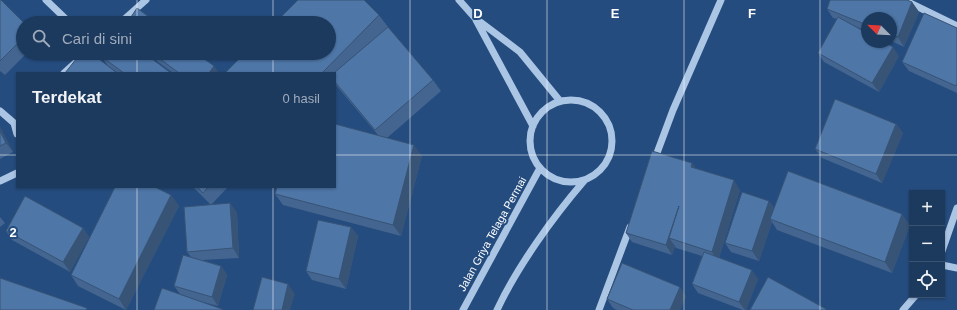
<!DOCTYPE html>
<html lang="id">
<head>
<meta charset="utf-8">
<style>
  body { margin:0; font-family:Arial,sans-serif; background:#254064; color:#f1f3f6 }
  .controls { position:absolute; right:12px; bottom:12px; display:grid; overflow:hidden; border-radius:0px; box-shadow:0 1px 3px #0004 }
  .controls button { width:36px; height:36px; display:grid; place-items:center; padding:0; border:0; border-bottom:1px solid #3a5373; background:#1c395e; color:#f1f3f6; font:20px sans-serif }
  .compass { position:absolute; left:861px; top:12px; width:36px; height:36px; border-radius:50%; background:#1c395e; box-shadow:0 1px 3px #0004; rotate:294deg }
  .list { margin:0; padding:0; list-style:none }
  h2 { display:flex; justify-content:space-between; align-items:center; height:52px; margin:0; padding:0 16px; font-size:17px }
  h2 small { font-size:13px; font-weight:400; color:#a0acbc }
  .icon { flex:none; width:22px; height:22px; fill:none; stroke:currentColor; stroke-width:2; stroke-linecap:round; stroke-linejoin:round }
  .map { position:relative; flex:none; width:957px; height:310px; overflow:hidden }
  .search { position:absolute; background:#1c395e; box-shadow:0 1px 3px #0004; left:16px; top:16px; width:320px; height:44px; display:flex; align-items:center; gap:10px; box-sizing:border-box; padding:0 14px; border-radius:22px; color:#a0acbc; font-size:15px }
  .panel { position:absolute; background:#1c395e; box-shadow:0 1px 3px #0004; left:16px; top:72px; width:320px; height:116px; border-radius:0px }
  .map>svg:first-child { display:block }
</style>
</head>
<body>
<div class="map">
<svg width="957" height="310" viewBox="0 0 957 310">
  <rect width="100%" height="100%" fill="#254c7e"/>
  <g fill="none" stroke-linecap="round" stroke-linejoin="round">
    <path stroke="#abc5e5" stroke-width="7" d="M46 0 70 23
      M459 0 475 18 520 52 560 101
      M904 0 957 26
      M476 20 533 126
      M120 23 146 0
      M64 73 86 53
      M530 141a41 41 0 1 1 82 0a41 41 0 1 1-82 0Z
      M0 111 14 123 17 134
      M654 161 673 110 721 0
      M0 181 17 173
      M942 251 957 208
      M942 265 957 268
      M463 310 540 168
      M497 310C517 267 553 217 584 181
      M599 310 630 227
      M903 310 916 295"/>
  </g>
  <path fill="#436590" d="M0 0 23 23V53H27L5 75 0 71Z
    M912 2 919 12 904 47 891 41V18H867V31L857 27 899 56 879 92 824 62 818 53 837 19 833 18 827 9Z
    M379 15 388 27 433 80 441 91 387 138 422 156 401 236 283 205 275 194 378 135 335 84V73H225Z
    M957 28V93L909 71 902 62Z
    M146 53H196L214 66 218 73H173Z
    M102 57 171 73H118L108 66Z
    M896 124 903 133 882 183 822 158 815 149Z
    M0 127 13 152 0 159Z
    M692 163 696 169 740 190 719 258 758 279 746 310H743L698 293 692 284 702 256 676 248 675 246 672 255 632 242 626 233Z
    M193 187H228L211 205Z
    M171 195 179 206 126 310 78 286 71 275Z
    M769 201 774 208 910 225 892 273 777 230 772 222 759 261 731 252 725 243Z
    M230 203 237 213 239 258 202 260 221 266 227 275 218 306 195 300 222 309 223 310 180 294 174 286 191 257 187 252Z
    M0 217 5 223 0 227Z
    M351 227 358 236 346 289 312 280 306 271Z
    M83 228 89 237 70 272 12 240 6 231Z
    M686 296 680 310H617L613 308 607 299Z"/>
  <path fill="#375375" d="M912 2 919 12 904 47 898 37Z
    M893 47 899 56 879 92 872 83Z
    M214 66 218 73H209Z
    M896 124 903 133 882 183 876 174Z
    M0 127 13 152 6 143 0 131Z
    M414 145 422 156 401 236 393 225Z
    M692 163 699 173 691 167Z
    M734 180 740 190 718 261 712 252Z
    M171 195 179 206 126 310 119 299Z
    M769 201 775 210 770 219 772 222 759 261 752 251Z
    M230 203 237 213 239 258 233 248Z
    M679 206 669 238 675 246 672 255 666 245Z
    M902 214 910 225 892 273 885 262Z
    M351 227 358 236 346 289 339 279Z
    M83 228 89 237 70 272 63 262Z
    M221 266 227 275 218 306 212 297Z
    M752 270 758 279 746 310H745L739 302Z
    M288 284 295 294 290 310H282Z
    M680 287 686 296 680 310H670Z"/>
  <path fill="#4e76a7" stroke="#375375" d="M0 0H1L24 23H23V38L0 61Z
    M298 0H364L379 15 322 73H225L245 53H329V23H275Z
    M830 0H907L912 2 898 37 891 34V18H867V25L827 9Z
    M137 8 157 23H127Z
    M924 13 957 28V84L956 86 902 62Z
    M838 17 867 33V42H884L893 47 872 83 818 53Z
    M388 27 433 80 375 130 335 82V73H334Z
    M81 53H91L117 73H65Z
    M104 53H144L171 73H124L102 57Z
    M152 53H196L214 66 209 73H179Z
    M835 99 896 124 876 174 815 149Z
    M335 124 414 145 393 225 275 194 277 187H335Z
    M0 131 6 143 0 146Z
    M652 151 692 163 691 167 734 180 712 252 669 238 679 206 666 245 626 233Z
    M788 171 902 214 885 262 770 219Z
    M115 187H155L171 195 119 299 71 275Z
    M197 187H208L203 193Z
    M742 192 769 201 752 251 725 243Z
    M25 196 83 228 63 262 6 231Z
    M230 203 233 248 187 252 184 207Z
    M318 220 351 227 339 279 306 271Z
    M704 252 752 270 739 302 692 284Z
    M183 255 221 266 212 297 174 286Z
    M622 263 680 287 670 310H633L607 299Z
    M262 277 288 284 282 310H253Z
    M768 277 826 309 825 310H750Z
    M0 278 87 308 86 310H0Z
    M162 288 222 309V310H154Z"/>
  <path fill="none" stroke="#fff" stroke-width="1" stroke-opacity="0.55" d="M137 0V23M273 0V23M410 0V310M547 0V310M684 0V310M820 0V310M137 53V73M273 53V73M0 155H17M335 155H957M137 187V310M273 187V310"/>
  <g text-anchor="middle" dominant-baseline="central" stroke-width="4" stroke-linejoin="round" paint-order="stroke">
    <g font-size="11" fill="#fff" stroke="#254c7e">
      <text transform="translate(492 234) rotate(-61)">Jalan Griya Telaga Permai</text>
    </g>
  </g>
  <g font-size="13" text-anchor="middle" font-weight="bold" fill="#fff" stroke="#254c7e" stroke-width="4" stroke-linejoin="round" paint-order="stroke">
    <text x="478" y="18">D</text>
    <text x="615" y="18">E</text>
    <text x="752" y="18">F</text>
    <text x="13" y="237">2</text>
  </g>
</svg>
<div class="controls">
<button>+</button>
<button>−</button>
<button><svg class="icon" aria-label="locate" viewBox="0 0 24 24"><circle cx="12" cy="12" r="6"/><path d="M12 2v4M12 18v4M2 12h4M18 12h4"/></svg></button>
</div>
<svg class="compass" viewBox="-18 -18 36 36"><path d="M0-13l5 13h-10z" fill="#e53935"/><path d="M0 13l5-13h-10z" fill="#a0acbc"/></svg>
<div class="search"><svg class="icon" aria-label="search" viewBox="0 0 24 24"><circle cx="10" cy="10" r="6"/><path d="M15 15l6 6"/></svg>Cari di sini</div>
<section class="panel">
<h2>Terdekat<small>0 hasil</small></h2>
<ul class="list">
</ul>
</section>
</div>
</body>
</html>
